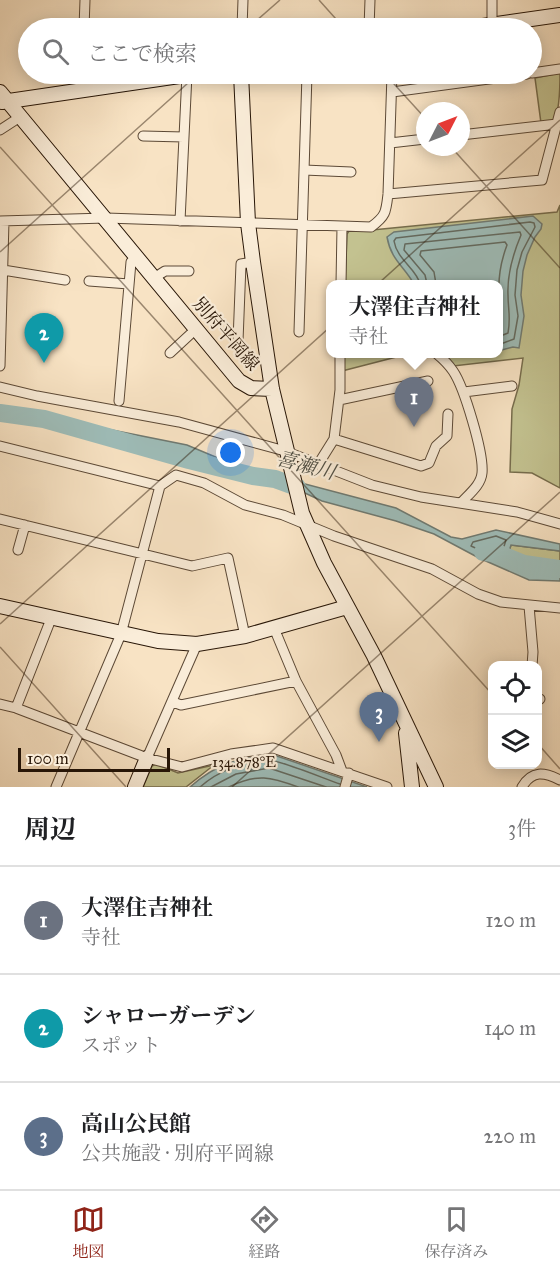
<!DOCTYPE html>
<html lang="ja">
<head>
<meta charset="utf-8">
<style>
  body { margin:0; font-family:"IM FELL Great Primer","Noto Serif JP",serif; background:#f2f2f2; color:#202124 }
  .controls { position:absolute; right:18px; bottom:18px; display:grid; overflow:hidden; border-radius:12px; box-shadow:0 3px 15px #0003 }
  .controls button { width:54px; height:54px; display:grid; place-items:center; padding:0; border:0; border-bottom:2px solid #e0e0e0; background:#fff; color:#202124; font:30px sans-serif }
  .compass { position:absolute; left:416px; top:102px; width:54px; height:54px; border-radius:50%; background:#fff; box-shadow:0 3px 15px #0003; rotate:48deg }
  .scale { position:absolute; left:18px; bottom:15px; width:152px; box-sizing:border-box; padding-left:6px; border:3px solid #281607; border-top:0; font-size:16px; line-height:21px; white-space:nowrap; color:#281607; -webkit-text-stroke:4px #faedd9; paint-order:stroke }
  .you { position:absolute; left:231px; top:453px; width:21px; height:21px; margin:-15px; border:4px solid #fff; border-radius:50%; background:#1a73e8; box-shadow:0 0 0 9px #1a73e833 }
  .badge { display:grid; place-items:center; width:39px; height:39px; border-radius:50%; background:#8f2418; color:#fff; font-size:20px; font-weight:700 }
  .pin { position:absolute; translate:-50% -50px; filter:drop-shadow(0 2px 3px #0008) }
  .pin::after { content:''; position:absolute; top:32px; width:21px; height:18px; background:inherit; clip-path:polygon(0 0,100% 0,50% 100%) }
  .popup { position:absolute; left:326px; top:280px; width:177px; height:78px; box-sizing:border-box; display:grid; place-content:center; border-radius:12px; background:#fff; filter:drop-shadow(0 2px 4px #0005); font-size:20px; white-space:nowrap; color:#757577 }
  .popup b { font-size:22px; color:#202124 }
  .popup::after { content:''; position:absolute; left:50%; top:100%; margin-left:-12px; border:12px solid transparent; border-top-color:#fff }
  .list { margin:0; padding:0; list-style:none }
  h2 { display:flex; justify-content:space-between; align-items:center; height:78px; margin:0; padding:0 24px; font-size:26px }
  h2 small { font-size:20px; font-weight:400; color:#757577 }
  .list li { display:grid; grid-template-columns:39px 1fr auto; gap:18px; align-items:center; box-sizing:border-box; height:108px; padding:0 24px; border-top:2px solid #e0e0e0 }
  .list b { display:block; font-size:22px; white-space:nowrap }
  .list p { margin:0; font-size:20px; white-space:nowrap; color:#757577 }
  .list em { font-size:20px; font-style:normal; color:#757577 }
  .icon { flex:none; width:33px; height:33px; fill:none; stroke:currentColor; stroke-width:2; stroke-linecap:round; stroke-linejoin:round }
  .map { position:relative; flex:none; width:560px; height:787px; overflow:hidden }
  .search { position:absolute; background:#fff; box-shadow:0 3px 15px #0003; left:18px; right:18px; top:18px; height:66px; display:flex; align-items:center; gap:15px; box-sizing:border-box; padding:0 21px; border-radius:33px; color:#757577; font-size:22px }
  .sheet { height:402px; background:#fff }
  nav { display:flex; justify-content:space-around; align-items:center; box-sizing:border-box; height:84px; border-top:2px solid #e0e0e0; background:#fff; font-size:16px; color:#757577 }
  nav a { display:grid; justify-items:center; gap:3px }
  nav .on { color:#8f2418 }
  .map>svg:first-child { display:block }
</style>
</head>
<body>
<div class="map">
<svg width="560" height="787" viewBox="0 0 560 787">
  <rect width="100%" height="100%" fill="#f8e3c4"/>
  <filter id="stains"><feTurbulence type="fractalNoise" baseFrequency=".00333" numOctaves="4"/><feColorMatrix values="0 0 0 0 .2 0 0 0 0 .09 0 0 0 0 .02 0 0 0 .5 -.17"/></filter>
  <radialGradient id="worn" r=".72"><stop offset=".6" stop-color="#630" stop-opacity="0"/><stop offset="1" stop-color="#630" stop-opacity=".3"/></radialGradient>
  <path fill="#c3c290" stroke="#766c4c" stroke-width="1.5" d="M560 73C560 85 560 108 555 118 552 123 546 122 541 123L535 78Z
    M560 205V488L532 473 510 472 512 409 519 385 523 358 453 366 441 354H498V284H345L347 234 349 231 372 230 557 212Z
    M342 354H408L342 371Z
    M511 545 560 551V570L536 571 507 558Z
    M156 764 178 773 214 765 186 787H143L152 766Z"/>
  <path fill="#9ebdb9" stroke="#6f7a72" stroke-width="1.5" d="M533 216 542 224 541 229 535 237 527 255 523 271 521 295 524 316 519 348 513 347 498 351V284H414C404 266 391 260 387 237L394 232Z
    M107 429 187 445 237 466 396 508 451 537 462 539 496 530 560 544V551L511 545 507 558 536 571 560 570V581L529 580 479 558 434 534 396 521 322 501 275 479 253 476 189 460 92 432Z
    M271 754 367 787H190C219 762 235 760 271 754Z"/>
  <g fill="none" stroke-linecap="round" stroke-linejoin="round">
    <path stroke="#636a60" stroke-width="1.5" d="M420 284C417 269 397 260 394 241L396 238 530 222 534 223 535 227 522 252 517 270 515 295 518 316 514 339 498 345
      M427 284 425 275 404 250 405 244 520 232 521 235C513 254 507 274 508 295 508 310 511 317 508 333L498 337
      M436 284 434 272 420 255 421 251 505 242 507 245C501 261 498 277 499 294 499 306 504 317 498 328
      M496 536 506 540 500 559 471 546 473 542Z
      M200 787C218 771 244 761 268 760 280 760 325 779 340 784
      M211 787 236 774 269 768 326 787
      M229 787C257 773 271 777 298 787"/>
    <path stroke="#9ebdb9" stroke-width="18" d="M0 413 44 419 189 460 253 476 275 479 297 487
      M483 552 497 553 524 564 560 569"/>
    <g stroke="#5c4936" stroke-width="11">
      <path id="street" d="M492 25V0
        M84 28 85 0
        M242 28 243 0
        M369 28 370 0
        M532 73 560 69
        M82 90V74
        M392 92 527 74
        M0 130 20 117
        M461 135 557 124
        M143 136 184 137
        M390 143 425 139
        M304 170 351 172
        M388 194 542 180 560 112
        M0 221 106 218 371 227C386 216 386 212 388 194L392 74
        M180 221 187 74
        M3 270 65 280
        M154 278 165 271H189
        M89 281 129 284
        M341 284 342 227
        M299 332 307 74
        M238 341 241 264 253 262
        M170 353 197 328
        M437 354C443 359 449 365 453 371 464 387 484 453 482 473 481 485 469 494 461 503
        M0 366 4 221
        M0 387 37 396 179 422 285 451 372 485 421 497 517 512 560 524
        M464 392 512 386
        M339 400 428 381
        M119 401 131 262 137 256
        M334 439 421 466 429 463 436 446 447 436 448 414
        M0 446 160 486
        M319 463 334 439 340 390V354
        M0 519 192 566 228 558 245 636
        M18 550 25 525
        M529 606 533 652 532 666
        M274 628 296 681 336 755 342 771
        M538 699H540
        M173 702 181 705 296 681
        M0 704 16 708 147 758 182 767 231 754 273 748 387 787
        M16 708 51 619
        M147 758 197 644
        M56 787 121 634 160 486 176 475 204 483 245 505 283 515 334 536 432 569 478 594 501 602 560 608
        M345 787 349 773
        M522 787C532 770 544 772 560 780"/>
    </g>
    <g stroke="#281607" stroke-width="16">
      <path id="secondary" d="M469 28 560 15
        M241 74 248 223 253 262 272 389 302 513 324 563 374 656 436 787
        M0 92 239 381 251 388 272 389
        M2 102 193 74
        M0 606 158 641 197 644 245 636 347 607
        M406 733 412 787
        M135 787 147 758"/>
    </g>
    <use href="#street" stroke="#faedd9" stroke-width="9"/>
    <use href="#secondary" stroke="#faedd9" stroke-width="14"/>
  </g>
  <path fill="none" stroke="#281607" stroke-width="1.5" stroke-opacity="0.45" d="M319 0 344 28M248 28 280 0M385 74 425 118M0 147 492 694M451 147 560 268M0 252 198 74M0 624 560 120M0 647 126 787M538 744 560 769M232 787 560 492"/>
  <g text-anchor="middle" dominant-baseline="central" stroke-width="4.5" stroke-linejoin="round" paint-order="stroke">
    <g font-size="18" fill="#281607" stroke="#faedd9">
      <text transform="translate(226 334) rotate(49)">別府平岡線</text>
    </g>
    <g font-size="20" font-style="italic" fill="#515045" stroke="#faedd9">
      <text transform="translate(306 465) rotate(15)">喜瀬川</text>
    </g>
  </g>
  <g font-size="15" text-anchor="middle" fill="#281607" stroke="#faedd9" stroke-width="4.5" stroke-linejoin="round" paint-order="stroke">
    <text x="244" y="767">134.878°E</text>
  </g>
  <rect width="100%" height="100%" filter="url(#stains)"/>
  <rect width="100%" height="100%" fill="url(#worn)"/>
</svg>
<div class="controls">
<button><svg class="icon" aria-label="locate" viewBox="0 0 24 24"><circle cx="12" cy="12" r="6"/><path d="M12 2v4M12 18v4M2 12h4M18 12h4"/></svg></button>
<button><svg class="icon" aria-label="layers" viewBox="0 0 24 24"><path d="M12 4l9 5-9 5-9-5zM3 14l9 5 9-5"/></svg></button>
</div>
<svg class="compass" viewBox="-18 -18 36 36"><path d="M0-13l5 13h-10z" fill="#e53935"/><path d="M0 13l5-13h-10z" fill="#757577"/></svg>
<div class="scale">100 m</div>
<div class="you"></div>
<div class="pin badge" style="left:414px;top:427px;background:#6b7280">1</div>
<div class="popup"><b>大澤住吉神社</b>寺社</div>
<div class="pin badge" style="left:44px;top:363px;background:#0f9aa8">2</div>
<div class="pin badge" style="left:379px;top:742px;background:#5c6f8a">3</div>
<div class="search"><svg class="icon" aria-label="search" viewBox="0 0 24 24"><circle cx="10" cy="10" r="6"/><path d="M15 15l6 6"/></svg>ここで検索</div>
</div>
<section class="sheet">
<h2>周辺<small>3件</small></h2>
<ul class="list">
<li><span class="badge" style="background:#6b7280">1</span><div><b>大澤住吉神社</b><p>寺社</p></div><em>120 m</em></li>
<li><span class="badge" style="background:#0f9aa8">2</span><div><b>シャローガーデン</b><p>スポット</p></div><em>140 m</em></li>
<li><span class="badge" style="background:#5c6f8a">3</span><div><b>高山公民館</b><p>公共施設 · 別府平岡線</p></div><em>220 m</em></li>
</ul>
</section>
<nav>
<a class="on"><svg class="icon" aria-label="map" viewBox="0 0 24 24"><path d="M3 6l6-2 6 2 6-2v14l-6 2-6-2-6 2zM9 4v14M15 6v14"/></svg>地図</a>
<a><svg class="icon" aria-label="directions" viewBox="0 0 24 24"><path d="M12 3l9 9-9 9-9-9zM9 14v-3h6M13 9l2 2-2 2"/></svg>経路</a>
<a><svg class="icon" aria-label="saved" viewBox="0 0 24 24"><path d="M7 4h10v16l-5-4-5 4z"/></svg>保存済み</a>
</nav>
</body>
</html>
